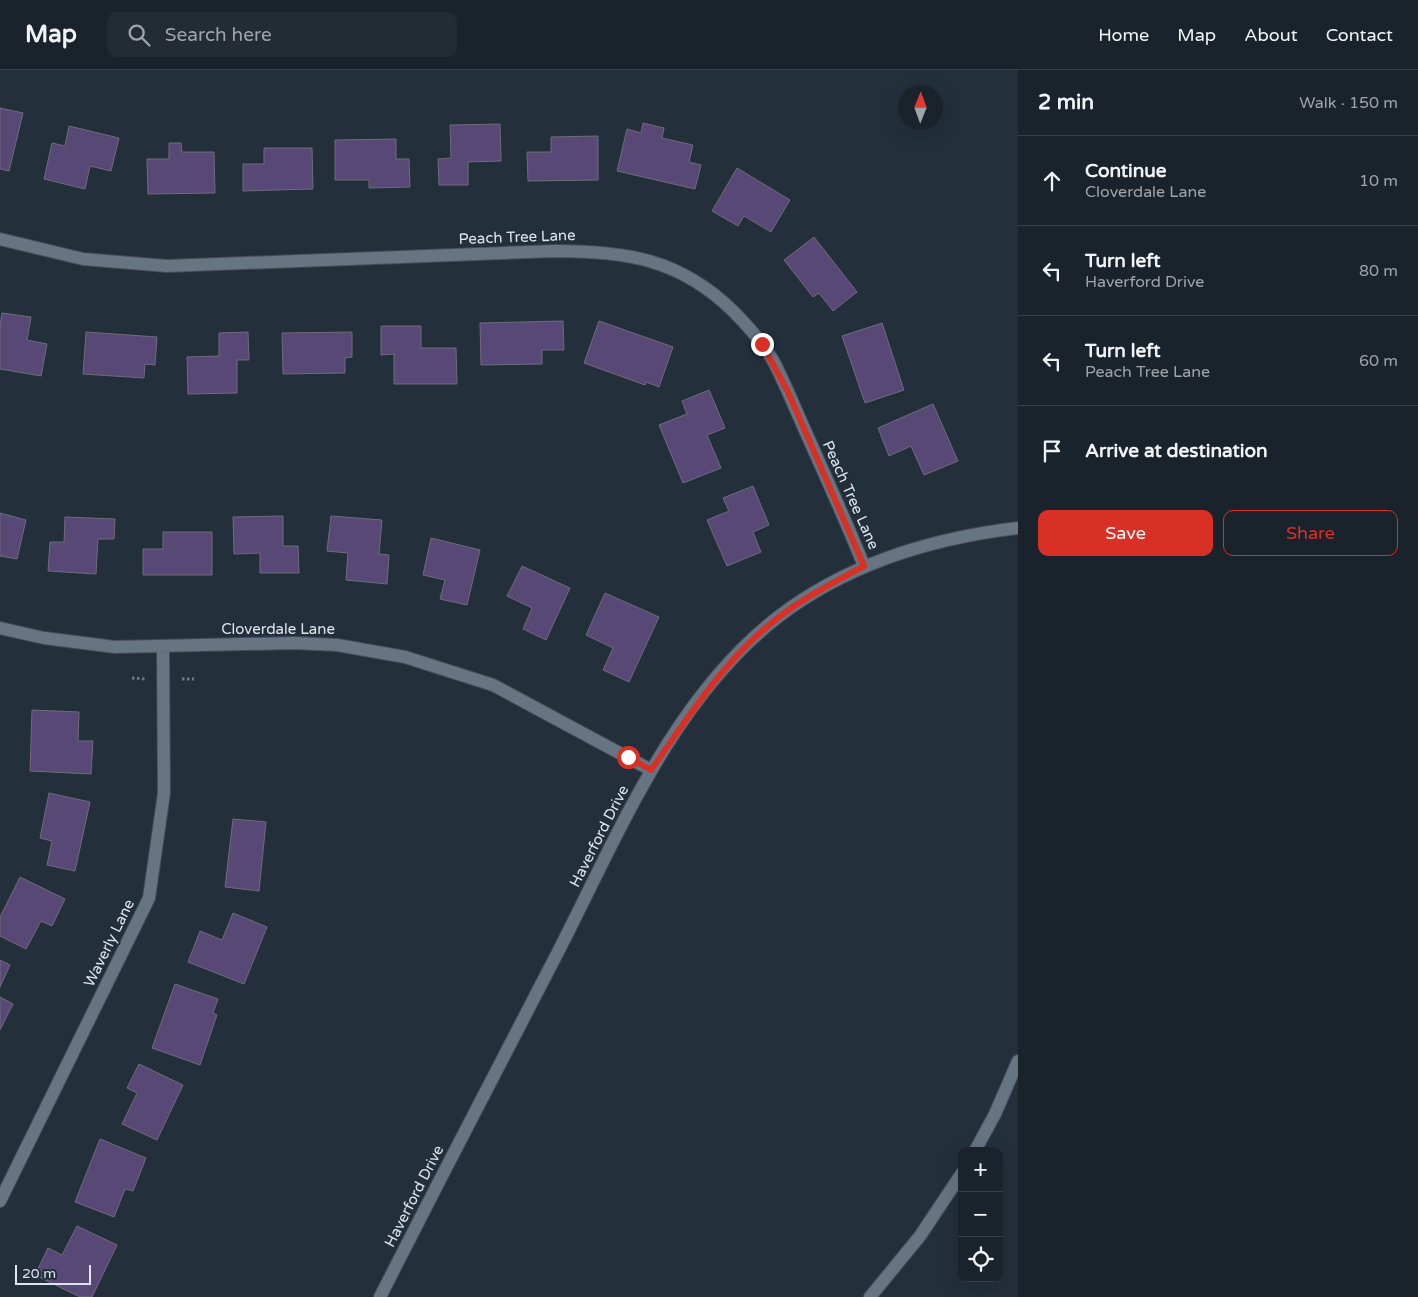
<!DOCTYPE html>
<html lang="en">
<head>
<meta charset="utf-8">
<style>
  body { margin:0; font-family:"Varela Round",sans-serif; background:#232b34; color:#f1f3f6 }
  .controls { position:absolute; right:15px; bottom:15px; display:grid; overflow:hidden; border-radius:10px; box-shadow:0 5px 20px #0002 }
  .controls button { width:45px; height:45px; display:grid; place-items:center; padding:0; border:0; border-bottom:1px solid #384048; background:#1a232c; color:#f1f3f6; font:25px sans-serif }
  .compass { position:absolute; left:898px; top:15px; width:45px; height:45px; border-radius:50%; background:#1a232c; box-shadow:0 5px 20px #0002; rotate:1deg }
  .scale { position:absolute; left:15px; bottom:12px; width:76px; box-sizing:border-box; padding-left:5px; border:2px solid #dee5ed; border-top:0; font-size:14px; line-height:18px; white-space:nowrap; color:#dee5ed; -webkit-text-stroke:4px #232f3b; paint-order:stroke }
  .stop { position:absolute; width:15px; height:15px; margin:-11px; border:4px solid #d93025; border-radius:50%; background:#fff }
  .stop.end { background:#d93025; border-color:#fff; box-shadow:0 1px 5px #0008 }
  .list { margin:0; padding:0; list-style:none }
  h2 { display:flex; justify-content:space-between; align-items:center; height:65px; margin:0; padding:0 20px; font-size:21px }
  h2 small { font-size:16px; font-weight:400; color:#9fa4a9 }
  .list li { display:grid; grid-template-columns:32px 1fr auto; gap:15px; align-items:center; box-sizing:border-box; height:90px; padding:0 20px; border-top:1px solid #384048 }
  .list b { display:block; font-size:19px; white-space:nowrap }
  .list p { margin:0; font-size:16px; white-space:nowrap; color:#9fa4a9 }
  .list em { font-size:16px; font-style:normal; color:#9fa4a9 }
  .actions { display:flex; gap:10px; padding:15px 20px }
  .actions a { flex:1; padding:11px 0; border:1px solid #d93025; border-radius:10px; text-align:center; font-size:18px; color:#d93025 }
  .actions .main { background:#d93025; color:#fff }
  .icon { flex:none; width:28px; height:28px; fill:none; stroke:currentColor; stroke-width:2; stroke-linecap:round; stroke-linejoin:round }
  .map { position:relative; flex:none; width:1018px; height:1227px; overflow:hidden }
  header { display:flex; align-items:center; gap:30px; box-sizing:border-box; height:70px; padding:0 25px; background:#1a232c; border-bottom:1px solid #384048 }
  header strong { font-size:24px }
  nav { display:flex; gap:28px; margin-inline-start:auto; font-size:18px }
  .search { width:350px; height:45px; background:#232b34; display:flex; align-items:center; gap:12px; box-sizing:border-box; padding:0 18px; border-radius:10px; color:#9fa4a9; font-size:19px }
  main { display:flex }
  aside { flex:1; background:#1a232c }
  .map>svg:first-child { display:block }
</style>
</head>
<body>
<header>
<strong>Map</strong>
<div class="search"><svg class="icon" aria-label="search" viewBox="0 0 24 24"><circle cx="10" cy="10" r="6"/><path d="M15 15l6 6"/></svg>Search here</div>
<nav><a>Home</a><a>Map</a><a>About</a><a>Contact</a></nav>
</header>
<main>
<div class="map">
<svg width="1018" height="1227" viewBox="0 0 1018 1227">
  <rect width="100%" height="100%" fill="#232f3b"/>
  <path fill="#574875" stroke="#706b7c" d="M0 38 23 43 9 101 0 99Z
    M643 53 664 58 662 68 693 75 689 92 701 95 695 119 617 101 627 59 641 63Z
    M500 54 501 91 468 92V115H439L438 89 451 88 450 55Z
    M69 56 119 68 111 101 90 96 85 119 44 109 52 73 65 76Z
    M598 66V110L528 111 527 82H551V67Z
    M396 69V89H409L410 117 369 118V110H335V70Z
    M169 73H181L182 82H214L215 123 148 124 147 89H169Z
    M264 78H312L313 119 243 121V94H264Z
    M737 98 790 130 771 162 744 146 738 156 712 141Z
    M814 167 857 222 833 241 819 223 813 227 784 190Z
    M2 243 31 247 27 270 47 274 41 306 0 299V256Z
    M563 251 564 280H542V294L481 295 480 253Z
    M599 251 673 277 659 317 646 312 645 315 584 293Z
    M882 253 904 320 865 333 842 266Z
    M381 256H421V278H456L457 314H394V284L381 285Z
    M86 262 157 267 155 295 145 294 144 308 83 304Z
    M248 262 249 290H237V323L188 324 187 287 219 286V263Z
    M352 262V287L345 288V303L283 304 282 263Z
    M709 320 725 358 707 365 721 398 683 413 659 355 687 344 682 331Z
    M933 334 958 391 924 405 911 376 889 386 878 358Z
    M753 416 769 455 753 462 761 482 727 496 707 450 729 441 723 428Z
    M0 443 26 450 17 489 0 486Z
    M283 446V476H298L299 503H260V483L234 484 233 447Z
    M331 446 382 450 379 484 389 485 387 514 346 510 348 483 327 481Z
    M65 447 115 449 114 469H98L96 504 48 501 50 472H64Z
    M163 462H212V505H143V479H163Z
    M431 468 480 480 467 535 440 529 445 510 423 505Z
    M522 496 570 518 546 570 523 559 532 538 507 526Z
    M605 523 659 547 629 612 603 600 613 578 586 565Z
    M32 640 79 642 78 671H93L91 704 30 701Z
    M49 723 90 732 75 801 47 795 52 771 40 768Z
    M233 749 266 752 259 821 225 817Z
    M20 807 65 829 52 856 41 851 26 879 0 866V847Z
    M233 843 267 857 244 914 188 892 200 861 222 870Z
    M0 890 10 895 0 917Z
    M175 914 218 929 213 943 217 945 200 995 152 978Z
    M0 927 13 934 0 960Z
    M139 994 183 1015 157 1070 122 1054 137 1023 127 1018Z
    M100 1069 146 1088 133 1121 125 1119 114 1147 75 1132Z
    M77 1156 117 1175 92 1227H80L35 1205 48 1178 62 1185Z"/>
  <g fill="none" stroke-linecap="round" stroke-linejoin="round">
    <g stroke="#434d57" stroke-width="14">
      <path id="minor" d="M0 169 83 189 167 196 555 181C626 181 680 189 733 241 749 257 764 274 775 294 787 318 797 343 808 367 827 410 847 453 864 496
        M0 558 44 568 115 577 294 573 337 575 405 587 493 615 651 700
        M975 1081 995 1044 1018 991
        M0 1131 149 828 164 723 163 576
        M380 1227C439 1111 499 995 559 880 618 765 673 628 778 547 847 494 933 468 1018 458
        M870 1227 920 1166 962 1103"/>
    </g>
    <path stroke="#6f7983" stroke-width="3" stroke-dasharray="2.5 2.5" stroke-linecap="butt" d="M132 608 146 609
      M182 609H194"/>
    <use href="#minor" stroke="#677482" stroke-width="12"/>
  </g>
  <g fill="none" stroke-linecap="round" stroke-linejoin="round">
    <path stroke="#d93025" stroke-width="6" d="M628 687 651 700C690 645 725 588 779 547 805 527 835 512 864 496L788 322 762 274"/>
  </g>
  <g text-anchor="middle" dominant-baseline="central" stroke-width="4" stroke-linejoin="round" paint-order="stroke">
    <g font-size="15" fill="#dee5ed" stroke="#232f3b">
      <text transform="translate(517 167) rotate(-2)">Peach Tree Lane</text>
      <text transform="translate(851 425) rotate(66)">Peach Tree Lane</text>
      <text x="278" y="559">Cloverdale Lane</text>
      <text transform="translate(599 766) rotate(-63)">Haverford Drive</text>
      <text transform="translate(109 873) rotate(-64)">Waverly Lane</text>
      <text transform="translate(414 1126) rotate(-63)">Haverford Drive</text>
    </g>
  </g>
</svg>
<div class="controls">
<button>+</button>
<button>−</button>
<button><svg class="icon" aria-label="locate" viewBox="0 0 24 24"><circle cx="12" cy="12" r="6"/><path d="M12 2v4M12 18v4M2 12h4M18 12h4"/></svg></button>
</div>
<svg class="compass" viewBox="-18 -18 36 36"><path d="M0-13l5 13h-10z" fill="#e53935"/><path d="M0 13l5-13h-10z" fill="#9fa4a9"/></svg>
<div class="scale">20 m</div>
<div class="stop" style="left:628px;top:687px"></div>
<div class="stop end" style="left:762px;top:274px"></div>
</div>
<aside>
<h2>2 min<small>Walk · 150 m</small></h2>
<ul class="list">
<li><svg class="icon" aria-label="ahead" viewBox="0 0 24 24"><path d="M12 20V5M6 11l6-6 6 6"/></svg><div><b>Continue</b><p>Cloverdale Lane</p></div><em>10 m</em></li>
<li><svg class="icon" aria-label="left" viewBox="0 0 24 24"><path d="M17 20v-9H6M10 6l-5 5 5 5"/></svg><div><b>Turn left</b><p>Haverford Drive</p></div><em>80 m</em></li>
<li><svg class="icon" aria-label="left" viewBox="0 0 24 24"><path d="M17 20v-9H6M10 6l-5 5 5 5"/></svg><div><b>Turn left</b><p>Peach Tree Lane</p></div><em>60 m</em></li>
<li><svg class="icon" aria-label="arrive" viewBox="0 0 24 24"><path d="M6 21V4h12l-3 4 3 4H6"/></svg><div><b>Arrive at destination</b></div></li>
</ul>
<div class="actions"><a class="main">Save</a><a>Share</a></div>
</aside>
</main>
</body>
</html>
